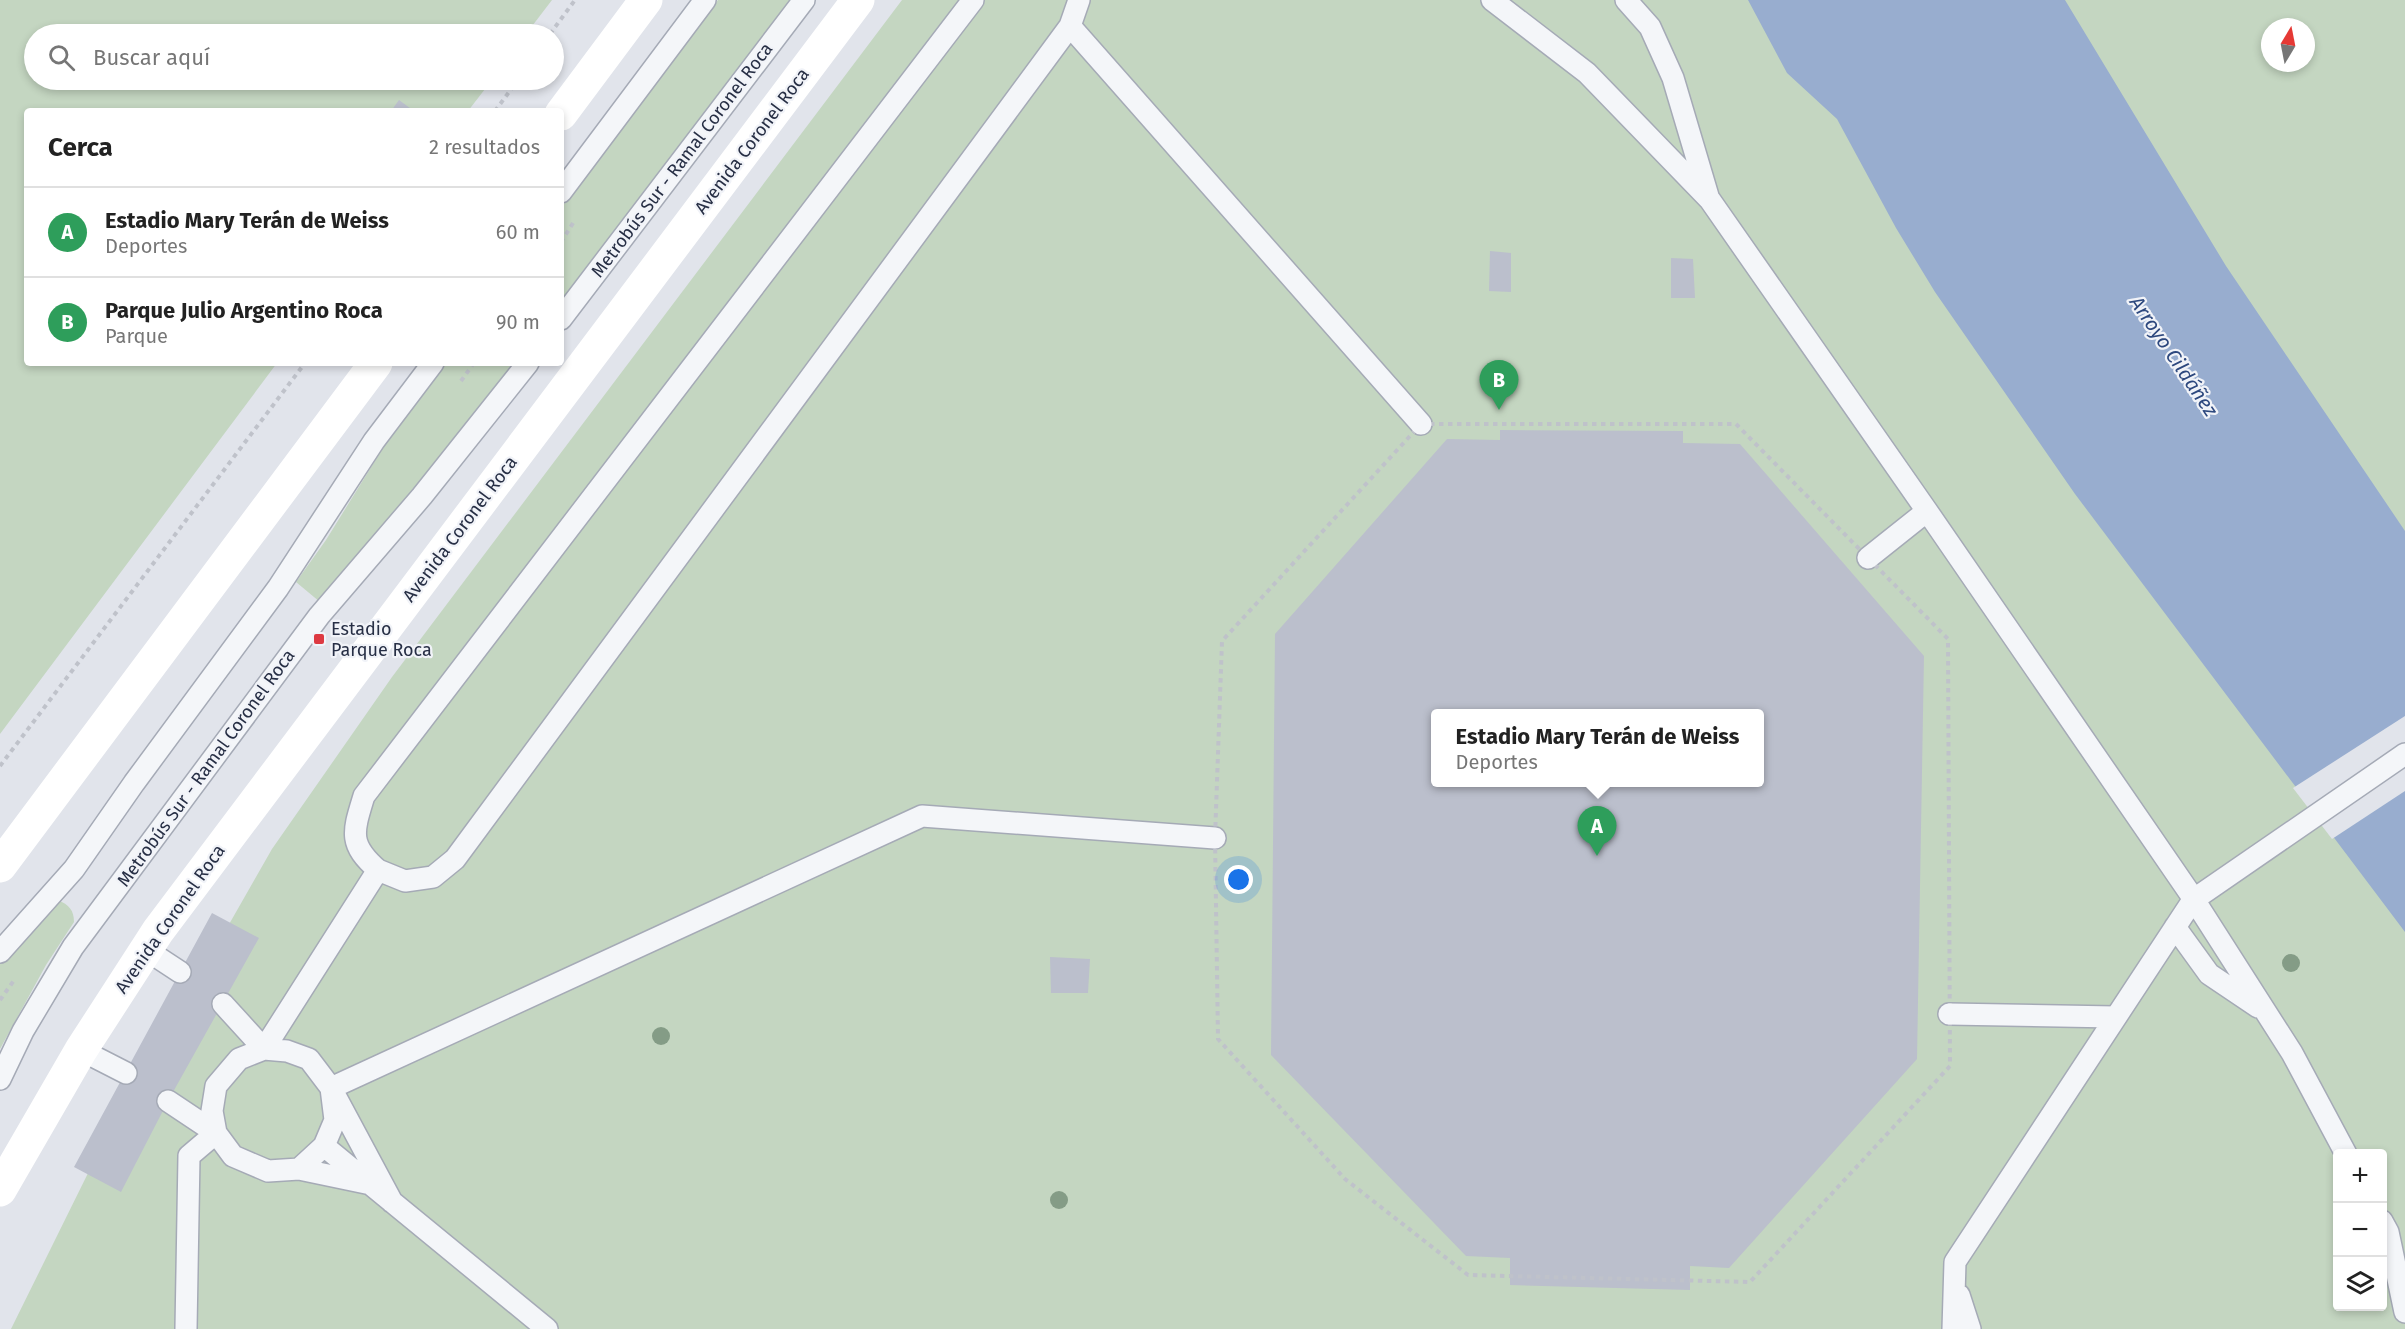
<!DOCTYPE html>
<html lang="es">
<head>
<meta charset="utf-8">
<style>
  body { margin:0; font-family:"Fira Sans",sans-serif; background:#f6f6f6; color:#222 }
  .controls { position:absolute; right:18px; bottom:18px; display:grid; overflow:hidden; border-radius:6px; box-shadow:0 3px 9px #0003 }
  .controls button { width:54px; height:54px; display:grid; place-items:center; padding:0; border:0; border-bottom:2px solid #e0e0e0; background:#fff; color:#222; font:30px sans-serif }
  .compass { position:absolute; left:2261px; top:18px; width:54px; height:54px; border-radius:50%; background:#fff; box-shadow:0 3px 9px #0003; rotate:10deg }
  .you { position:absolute; left:1239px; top:880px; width:21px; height:21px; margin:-15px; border:4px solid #fff; border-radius:50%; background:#1a73e8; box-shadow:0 0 0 9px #1a73e833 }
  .badge { display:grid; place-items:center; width:39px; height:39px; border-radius:50%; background:#1a73e8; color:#fff; font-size:20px; font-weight:700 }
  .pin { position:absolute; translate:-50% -50px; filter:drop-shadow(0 2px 3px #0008) }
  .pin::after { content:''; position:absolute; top:32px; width:21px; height:18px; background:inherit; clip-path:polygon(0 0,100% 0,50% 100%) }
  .popup { position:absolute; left:1431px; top:709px; width:333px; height:78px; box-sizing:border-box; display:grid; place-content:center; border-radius:6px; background:#fff; filter:drop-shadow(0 2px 4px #0005); font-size:20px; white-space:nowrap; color:#767676 }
  .popup b { font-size:22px; color:#222 }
  .popup::after { content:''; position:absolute; left:50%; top:100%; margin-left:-12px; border:12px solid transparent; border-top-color:#fff }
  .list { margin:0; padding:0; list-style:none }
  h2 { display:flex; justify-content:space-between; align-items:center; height:78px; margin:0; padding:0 24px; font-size:26px }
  h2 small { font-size:20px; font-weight:400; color:#767676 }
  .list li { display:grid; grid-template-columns:39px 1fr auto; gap:18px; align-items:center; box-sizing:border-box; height:90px; padding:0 24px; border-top:2px solid #e0e0e0 }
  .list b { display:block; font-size:22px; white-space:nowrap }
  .list p { margin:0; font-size:20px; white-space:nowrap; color:#767676 }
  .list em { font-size:20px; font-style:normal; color:#767676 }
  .icon { flex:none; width:33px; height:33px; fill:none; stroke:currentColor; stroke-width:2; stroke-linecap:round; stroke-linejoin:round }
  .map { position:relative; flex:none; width:2405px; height:1329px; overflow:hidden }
  .search { position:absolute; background:#fff; box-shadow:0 3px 9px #0003; left:24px; top:24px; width:540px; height:66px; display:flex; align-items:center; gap:15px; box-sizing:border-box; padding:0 21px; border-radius:33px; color:#767676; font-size:22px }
  .panel { position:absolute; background:#fff; box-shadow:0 3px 9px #0003; left:24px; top:108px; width:540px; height:258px; border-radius:6px }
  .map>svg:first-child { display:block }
</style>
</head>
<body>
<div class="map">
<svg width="2405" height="1329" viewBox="0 0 2405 1329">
  <rect width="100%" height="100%" fill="#e1e4eb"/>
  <path fill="#c4d6c1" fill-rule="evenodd" d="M0 0H552L526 34H34V80H492L468 111H27V363H277L0 734Z
    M718 0H790L561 302V208Z
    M902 0H2405V1329H11L94 1161 272 849 392 677ZM2270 27H2306V63H2270ZM1435 714H1759V782H1435ZM2338 1154H2382V1306H2338Z
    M445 363H515L436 467 354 558 320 602 296 582 326 540 391 435Z
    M58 900C69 905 74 910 74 922L46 965 0 1049V961Z"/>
  <path fill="#98adcf" d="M1748 0H2065L2226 266 2405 531V932L2075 494 1935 292 1896 228 1837 119 1787 73Z"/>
  <path fill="#e1e4eb" d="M2405 716V791L2332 839 2293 788Z"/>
  <path fill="#bbbfcc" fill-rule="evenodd" d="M399 100 414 111H391Z
    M1490 251 1511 253V292L1489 291Z
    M1671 258 1693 259 1695 298H1671Z
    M1500 430 1683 431V443L1740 444 1924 656 1917 1059 1729 1268 1690 1266V1290L1510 1285V1258L1466 1256 1271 1055 1275 634 1447 439 1500 440ZM1435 714H1759V782H1435Z
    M212 913 259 938 168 1101 121 1192 74 1167Z
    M1050 957 1090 959 1088 993H1051Z"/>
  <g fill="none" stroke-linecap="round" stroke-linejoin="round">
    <g stroke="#a5aab6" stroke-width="24">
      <path id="lane" d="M1492 0 1587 73 1710 200 1927 511 2191 895 2292 1053 2346 1154
        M1626 0 1650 27 1673 78 1708 196
        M1070 26 1421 424
        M561 192 705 0
        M561 319 804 0
        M1868 558 1927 511
        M378 870C348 844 353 832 364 796L973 0
        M2175 927 2209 974 2258 1007
        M145 949 180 972
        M0 952 74 869 134 783 278 588 374 441 433 363
        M1949 1014 2115 1017
        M81 1050 126 1073
        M0 1079 23 1031 73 947 319 616 422 496 528 363
        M168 1101 216 1133 233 1156 268 1171 299 1169 324 1146 335 1120 331 1088 309 1059 287 1051 264 1049 223 1004
        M324 1146 547 1329
        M299 1169 366 1183
        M392 1202 331 1088 922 816 1215 838
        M2382 1221 2388 1232 2405 1312
        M1959 1295 1970 1329
        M186 1329 189 1156 216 1133 212 1111 216 1086 239 1059 264 1049 378 870 405 881 433 877 455 859 1070 26 1079 0
        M1953 1329 1955 1262 2193 900 2405 754"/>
    </g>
    <path stroke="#bfc2ca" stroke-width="4" stroke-dasharray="4.5 4.5" stroke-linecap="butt" d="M550 34 575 0
      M495 111 518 80
      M561 242 575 220
      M461 381 474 363
      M1421 424H1736L1948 639 1950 1066 1750 1282 1468 1275 1345 1179 1218 1039 1215 838 1222 641Z
      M0 766 305 363
      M0 1000 15 979"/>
    <use href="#lane" stroke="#f4f6f9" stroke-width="21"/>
    <path stroke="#fff" stroke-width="33" d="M561 114 646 0
      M0 866 376 363
      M0 1190 81 1050 158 931 858 0"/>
  </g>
  <g fill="#849c86">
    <circle cx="2291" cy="963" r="9"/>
    <circle cx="661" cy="1036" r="9"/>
    <circle cx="1059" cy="1200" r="9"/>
  </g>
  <rect fill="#dd3941" stroke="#f1f3f8" stroke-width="2" x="313" y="633" width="12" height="12" rx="3"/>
  <g text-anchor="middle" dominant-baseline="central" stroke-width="4.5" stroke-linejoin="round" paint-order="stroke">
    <g font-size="18" fill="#272f45" stroke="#f1f3f8">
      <text transform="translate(752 141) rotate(-53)">Avenida Coronel Roca</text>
      <text transform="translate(682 160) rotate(-53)">Metrobús Sur - Ramal Coronel Roca</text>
      <text transform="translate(460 529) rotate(-53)">Avenida Coronel Roca</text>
      <text transform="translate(206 768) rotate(-54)">Metrobús Sur - Ramal Coronel Roca</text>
      <text transform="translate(170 919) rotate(-55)">Avenida Coronel Roca</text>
    </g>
    <g font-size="18" fill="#272f45" stroke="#f1f3f8" text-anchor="start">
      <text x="331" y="629">Estadio<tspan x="331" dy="21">Parque Roca</tspan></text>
    </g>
    <g font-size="20" font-style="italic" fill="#2d487e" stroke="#f1f3f8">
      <text transform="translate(2174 356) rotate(56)">Arroyo Cildáñez</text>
    </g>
  </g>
</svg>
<div class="controls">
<button>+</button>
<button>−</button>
<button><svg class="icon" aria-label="layers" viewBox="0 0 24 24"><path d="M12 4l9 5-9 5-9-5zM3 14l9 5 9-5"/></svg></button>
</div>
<svg class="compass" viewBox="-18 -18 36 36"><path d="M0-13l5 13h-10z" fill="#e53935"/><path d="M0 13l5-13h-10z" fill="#767676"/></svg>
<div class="you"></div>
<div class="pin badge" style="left:1597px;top:856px;background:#2e9e5b">A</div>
<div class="popup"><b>Estadio Mary Terán de Weiss</b>Deportes</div>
<div class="pin badge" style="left:1499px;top:410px;background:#2e9e5b">B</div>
<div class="search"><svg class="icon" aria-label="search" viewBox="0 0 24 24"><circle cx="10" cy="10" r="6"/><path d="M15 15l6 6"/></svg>Buscar aquí</div>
<section class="panel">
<h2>Cerca<small>2 resultados</small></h2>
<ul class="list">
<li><span class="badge" style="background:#2e9e5b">A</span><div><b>Estadio Mary Terán de Weiss</b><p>Deportes</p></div><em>60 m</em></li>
<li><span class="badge" style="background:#2e9e5b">B</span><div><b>Parque Julio Argentino Roca</b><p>Parque</p></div><em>90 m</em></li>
</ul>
</section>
</div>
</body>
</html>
